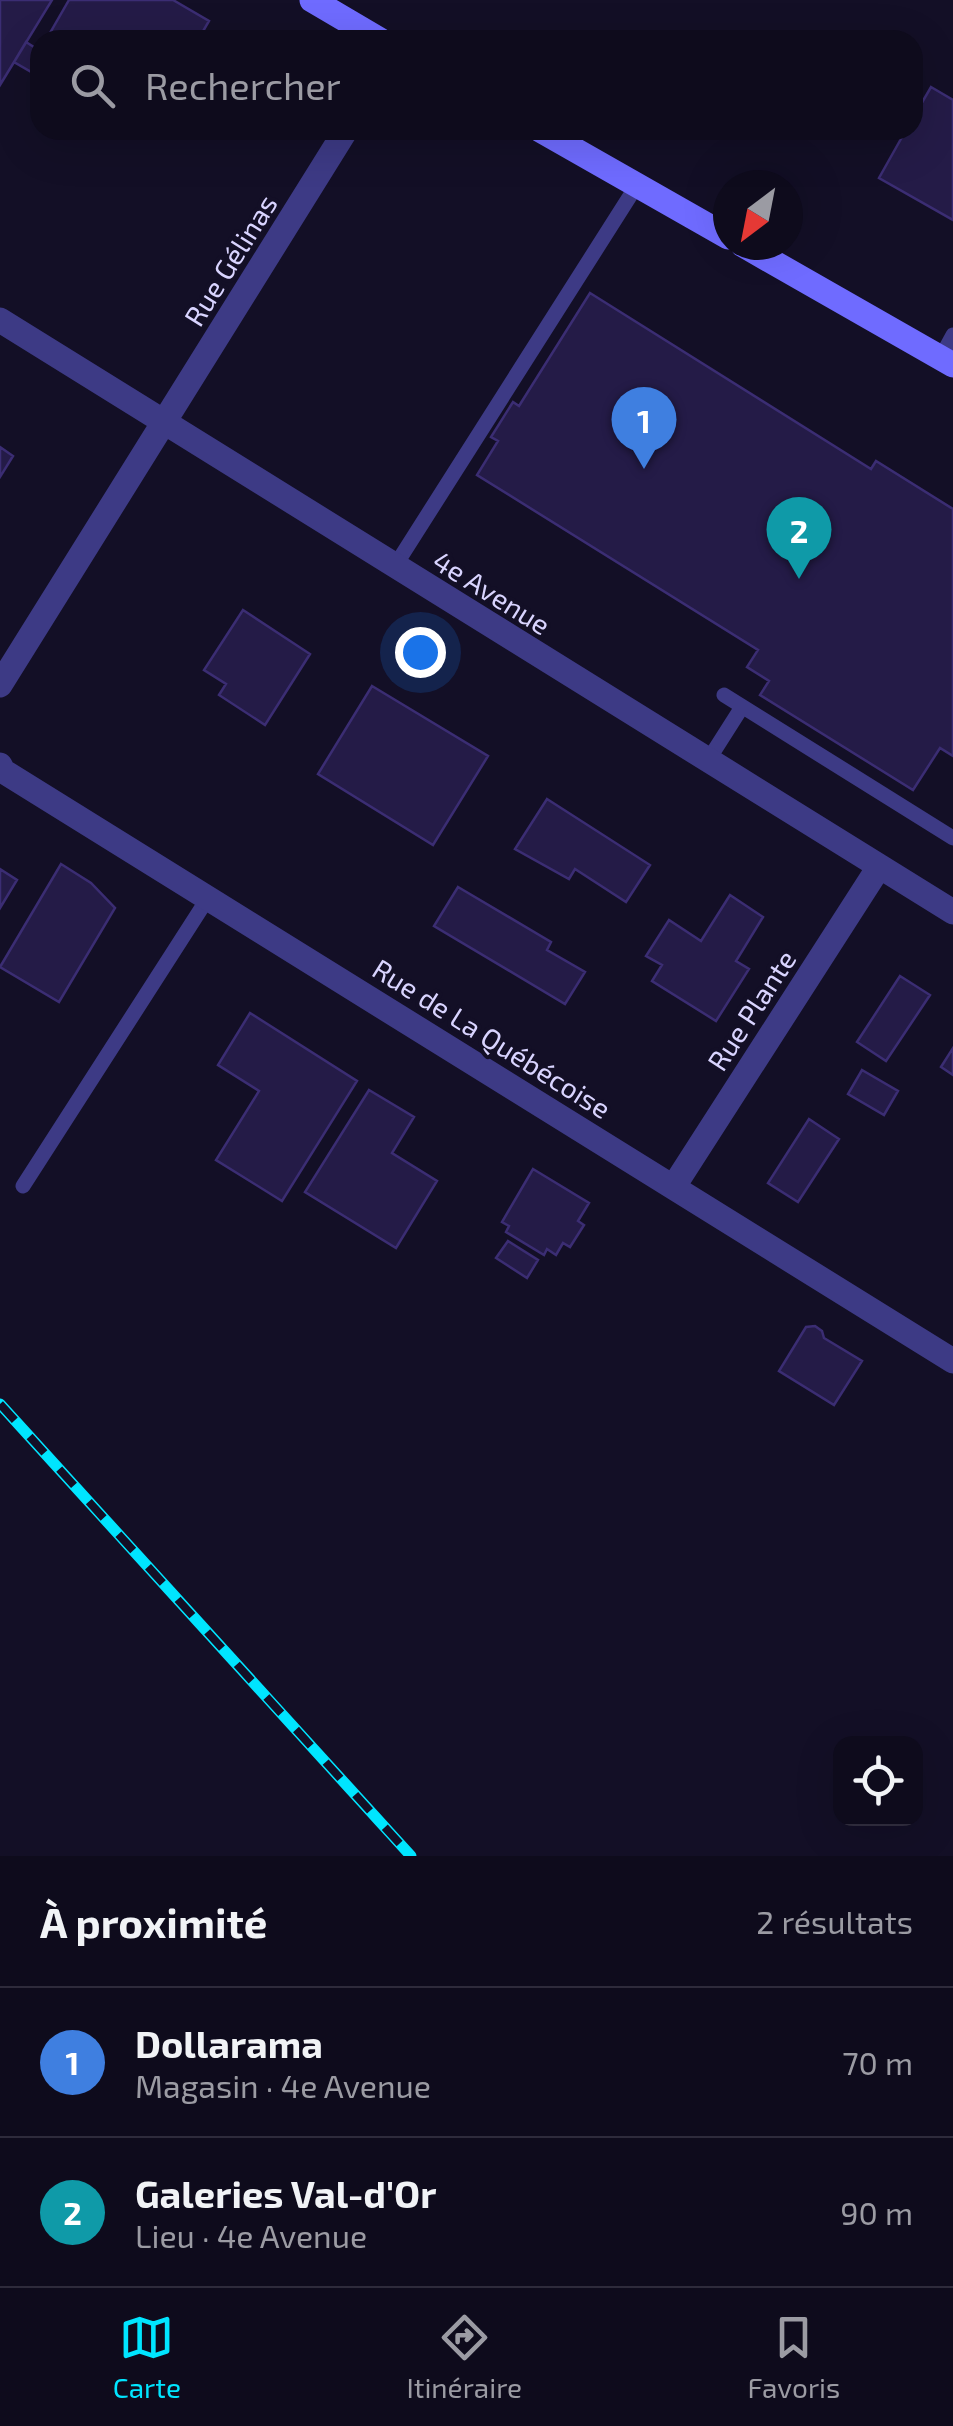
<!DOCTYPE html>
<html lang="fr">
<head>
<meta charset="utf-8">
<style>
  body { margin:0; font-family:"Exo 2",sans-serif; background:#1c1929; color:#f1f3f6 }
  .controls { position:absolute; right:30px; bottom:30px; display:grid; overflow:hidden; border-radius:20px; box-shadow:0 10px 40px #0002 }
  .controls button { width:90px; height:90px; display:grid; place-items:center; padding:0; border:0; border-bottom:2px solid #2e2b3b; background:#0e0b1c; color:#f1f3f6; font:50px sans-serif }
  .compass { position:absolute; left:713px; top:170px; width:90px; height:90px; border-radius:50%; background:#0e0b1c; box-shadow:0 10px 40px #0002; rotate:212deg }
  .you { position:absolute; left:420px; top:652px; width:35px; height:35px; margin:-25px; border:8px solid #fff; border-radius:50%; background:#1a73e8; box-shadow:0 0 0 15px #1a73e833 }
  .badge { display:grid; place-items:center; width:65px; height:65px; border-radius:50%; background:#00e5ff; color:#fff; font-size:32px; font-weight:700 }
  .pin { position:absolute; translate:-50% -82px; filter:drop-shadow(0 2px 5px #0008) }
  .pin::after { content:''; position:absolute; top:52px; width:35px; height:30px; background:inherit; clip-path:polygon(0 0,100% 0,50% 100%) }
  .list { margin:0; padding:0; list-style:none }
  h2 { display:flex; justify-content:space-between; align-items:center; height:130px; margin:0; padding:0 40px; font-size:42px }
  h2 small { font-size:32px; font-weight:400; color:#9b9ba3 }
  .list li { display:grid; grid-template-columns:65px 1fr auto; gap:30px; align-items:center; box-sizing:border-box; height:150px; padding:0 40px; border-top:2px solid #2e2b3b }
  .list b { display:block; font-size:38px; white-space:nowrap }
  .list p { margin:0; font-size:32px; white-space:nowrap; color:#9b9ba3 }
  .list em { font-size:32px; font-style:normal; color:#9b9ba3 }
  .icon { flex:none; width:55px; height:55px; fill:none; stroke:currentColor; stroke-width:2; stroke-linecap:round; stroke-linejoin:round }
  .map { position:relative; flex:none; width:953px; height:1856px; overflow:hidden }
  .search { position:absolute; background:#0e0b1c; box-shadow:0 10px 40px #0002; left:30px; right:30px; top:30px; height:110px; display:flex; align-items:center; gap:25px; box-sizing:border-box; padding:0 35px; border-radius:30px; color:#9b9ba3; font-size:38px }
  .sheet { height:430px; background:#0e0b1c }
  nav { display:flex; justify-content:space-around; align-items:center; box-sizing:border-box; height:140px; border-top:2px solid #2e2b3b; background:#0e0b1c; font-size:28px; color:#9b9ba3 }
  nav a { display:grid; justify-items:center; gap:5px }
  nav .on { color:#00e5ff }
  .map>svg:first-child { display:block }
</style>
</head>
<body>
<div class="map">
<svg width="953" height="1856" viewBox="0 0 953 1856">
  <rect width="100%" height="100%" fill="#130f26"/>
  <path fill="#241b47" stroke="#3b2d73" stroke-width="2.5" d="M0 0H52L0 85Z
    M69 0H173L209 21 198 40H46Z
    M26 42 40 51V77L14 62Z
    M931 87 953 100V220L879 178 906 130H913V118Z
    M590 293 871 469 876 461 953 509V756L940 748 913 790 760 695 769 681 747 667 758 650 477 475 498 441 491 437 513 402 519 406Z
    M0 447 13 456 0 477Z
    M243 610 310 654 265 725 219 695 226 684 204 670Z
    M372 686 488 756 433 845 318 774Z
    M547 799 650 865 626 902 575 869 569 879 515 849Z
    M61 864 91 883 115 908 59 1002 0 967Z
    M0 869 17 880 0 908Z
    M458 887 551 942 547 950 585 972 565 1004 434 926Z
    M730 895 763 917 736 961 749 969 716 1021 652 981 662 965 646 956 669 920 701 941Z
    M900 976 930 995 886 1061 857 1042Z
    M250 1013 357 1081 282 1201 216 1160 259 1091 218 1065Z
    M953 1048V1075L941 1067Z
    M862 1070 898 1091 884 1115 848 1094Z
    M369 1090 414 1117 392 1153 437 1181 396 1248 305 1192Z
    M809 1119 839 1139 798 1202 768 1183Z
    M533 1169 589 1203 578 1221 584 1225 570 1247 563 1243 556 1255 547 1249 544 1255 506 1232 509 1226 502 1222Z
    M508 1241 538 1260 527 1278 496 1258Z
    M815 1326 822 1331 824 1338 862 1361 834 1405 779 1371 806 1327Z"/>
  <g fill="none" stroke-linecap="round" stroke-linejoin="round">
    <path stroke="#3d3a85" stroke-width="15" d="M941 357 953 335
      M395 566 637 185
      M724 695 953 838
      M707 762 742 707
      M23 1186 208 898"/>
    <path stroke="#3d3a85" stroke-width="25" d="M0 320 953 912
      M0 685 346 130
      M0 765 3 771 953 1361
      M674 1186 879 867"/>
    <path stroke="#6f6bff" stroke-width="25" d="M312 0 380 40
      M540 130 728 237
      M743 245 953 365"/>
    <g stroke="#00e5ff" stroke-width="11">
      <path id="rail" d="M0 1404 411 1856"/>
    </g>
    <use href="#rail" stroke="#130f26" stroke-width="8" stroke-dasharray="22" stroke-linecap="butt"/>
  </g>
  <g text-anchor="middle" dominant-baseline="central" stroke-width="8" stroke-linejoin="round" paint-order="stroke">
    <g font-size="28" fill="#d9d4ff" stroke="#130f26">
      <text transform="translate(230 260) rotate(-58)">Rue Gélinas</text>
      <text transform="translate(492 592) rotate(32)">4e Avenue</text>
      <text transform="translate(751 1010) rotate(-57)">Rue Plante</text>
      <text transform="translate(492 1038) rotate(32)">Rue de La Québécoise</text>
    </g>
  </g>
</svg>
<div class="controls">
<button><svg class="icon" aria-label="locate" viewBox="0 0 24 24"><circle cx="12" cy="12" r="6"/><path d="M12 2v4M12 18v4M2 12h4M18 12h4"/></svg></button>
</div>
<svg class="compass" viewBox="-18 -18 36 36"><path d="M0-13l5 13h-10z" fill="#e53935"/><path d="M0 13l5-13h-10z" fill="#9b9ba3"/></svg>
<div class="you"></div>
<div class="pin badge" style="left:644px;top:469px;background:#3f7fe0">1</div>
<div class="pin badge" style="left:799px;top:579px;background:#0f9aa8">2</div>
<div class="search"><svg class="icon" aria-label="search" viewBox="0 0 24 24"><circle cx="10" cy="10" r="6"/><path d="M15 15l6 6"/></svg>Rechercher</div>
</div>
<section class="sheet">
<h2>À proximité<small>2 résultats</small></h2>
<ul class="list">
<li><span class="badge" style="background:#3f7fe0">1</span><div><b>Dollarama</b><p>Magasin · 4e Avenue</p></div><em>70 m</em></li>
<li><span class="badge" style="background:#0f9aa8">2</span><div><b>Galeries Val-d'Or</b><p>Lieu · 4e Avenue</p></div><em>90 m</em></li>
</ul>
</section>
<nav>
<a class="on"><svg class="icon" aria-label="map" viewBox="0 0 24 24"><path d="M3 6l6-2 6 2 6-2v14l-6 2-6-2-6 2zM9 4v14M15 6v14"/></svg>Carte</a>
<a><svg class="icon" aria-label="directions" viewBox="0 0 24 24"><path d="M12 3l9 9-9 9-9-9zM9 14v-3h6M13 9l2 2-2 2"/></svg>Itinéraire</a>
<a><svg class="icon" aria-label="saved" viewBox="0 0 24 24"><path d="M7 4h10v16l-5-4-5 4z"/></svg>Favoris</a>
</nav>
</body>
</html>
